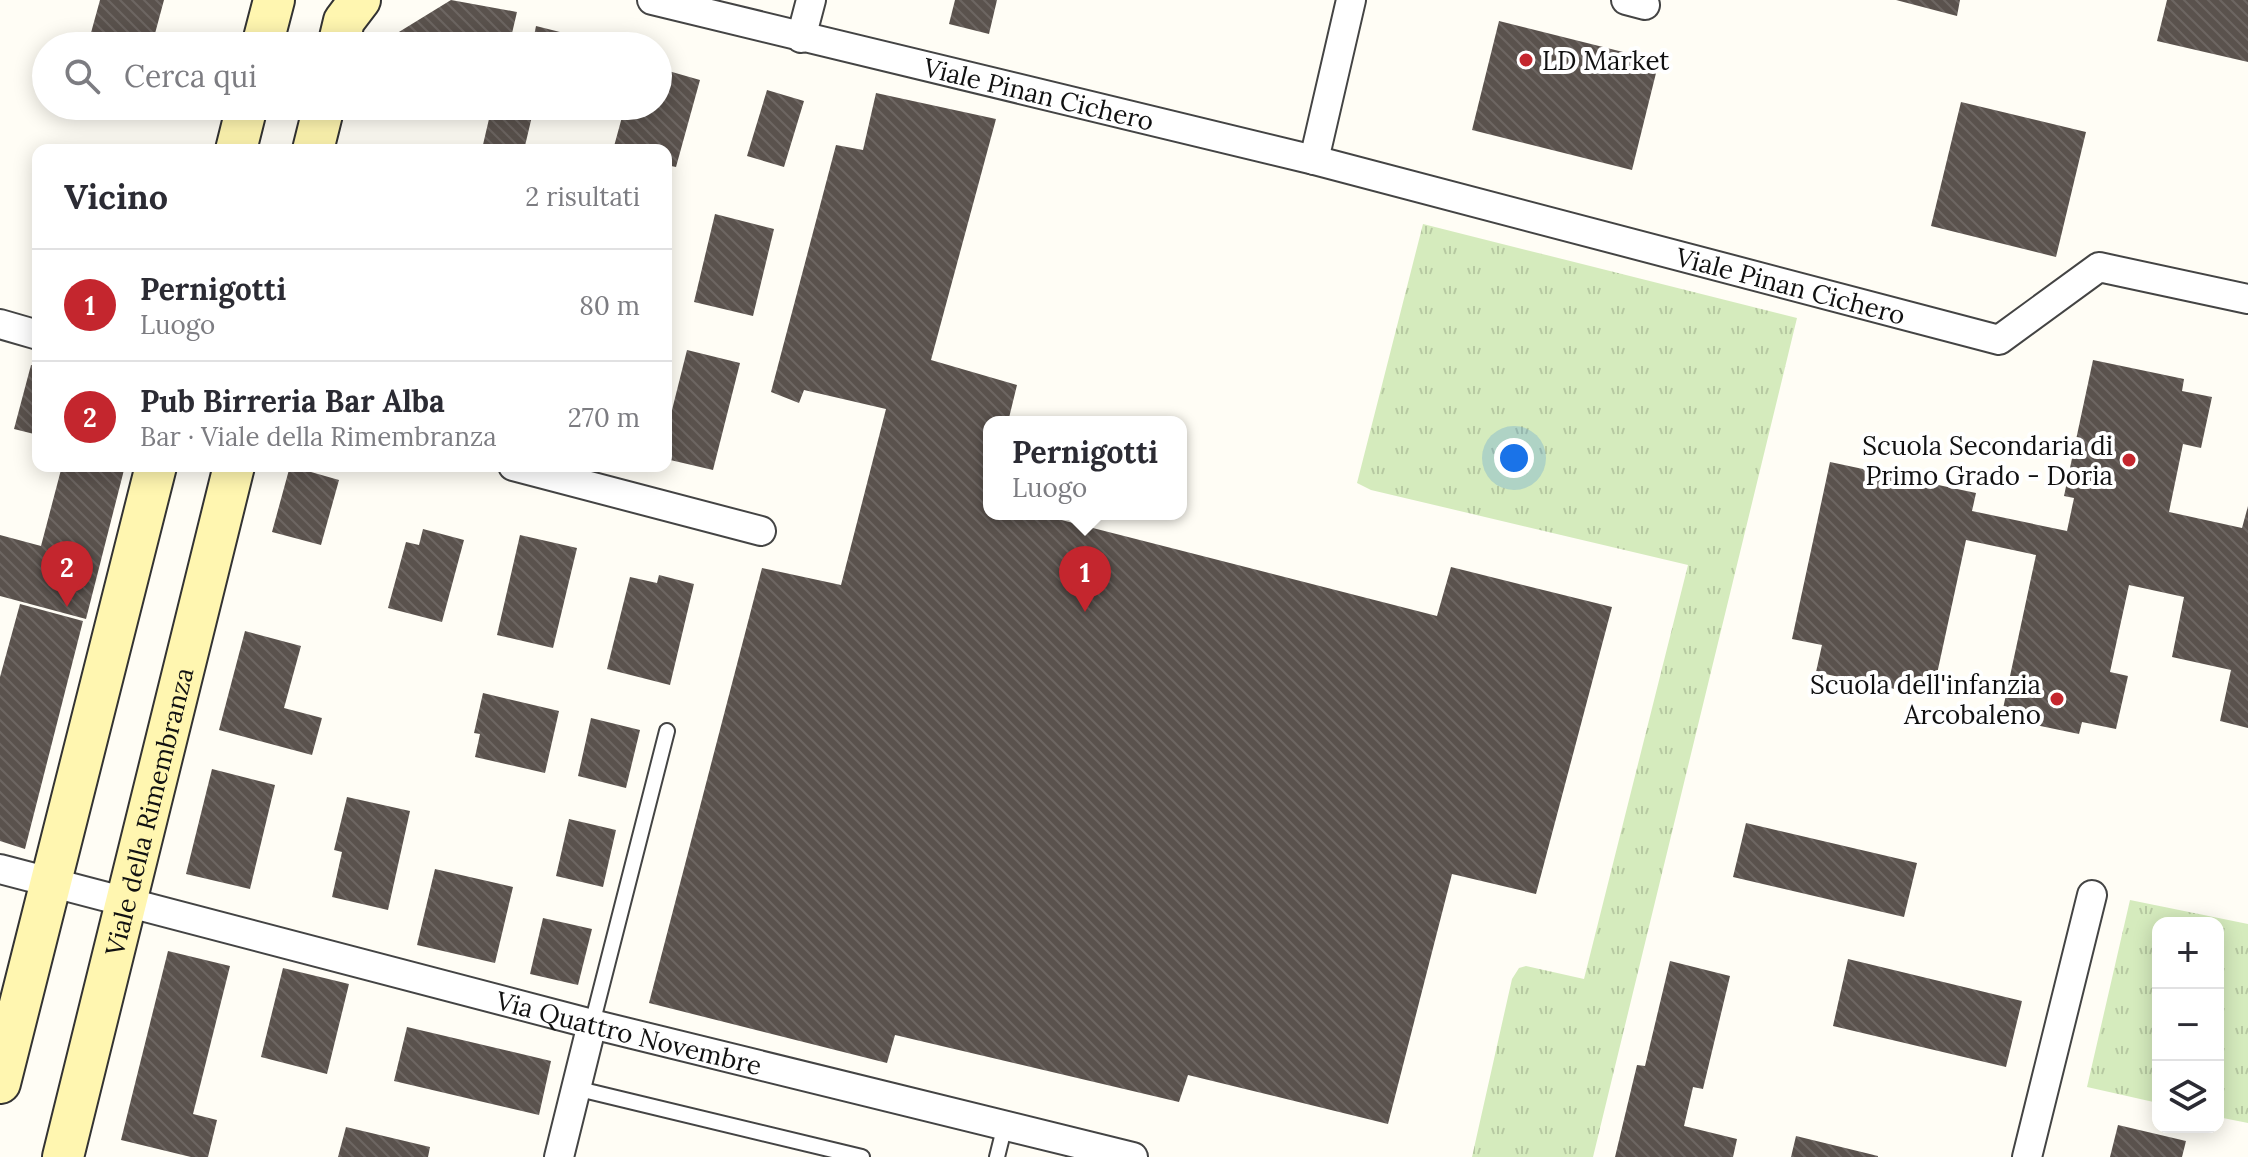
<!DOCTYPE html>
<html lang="it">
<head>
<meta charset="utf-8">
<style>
  body { margin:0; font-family:Lora,serif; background:#f7f7f7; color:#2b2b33 }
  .controls { position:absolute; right:24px; bottom:24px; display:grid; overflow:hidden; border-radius:16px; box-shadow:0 4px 20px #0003 }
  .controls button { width:72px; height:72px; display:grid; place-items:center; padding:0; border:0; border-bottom:2px solid #e1e1e2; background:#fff; color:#2b2b33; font:40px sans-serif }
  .you { position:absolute; left:1514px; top:458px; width:28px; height:28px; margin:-20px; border:6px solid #fff; border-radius:50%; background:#1a73e8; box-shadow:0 0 0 12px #1a73e833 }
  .badge { display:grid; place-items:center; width:52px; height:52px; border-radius:50%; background:#c4262e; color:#fff; font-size:26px; font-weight:700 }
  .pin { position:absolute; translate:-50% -66px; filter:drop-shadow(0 2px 4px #0008) }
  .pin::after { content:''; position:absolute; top:42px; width:28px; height:24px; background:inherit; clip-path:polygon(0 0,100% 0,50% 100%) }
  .popup { position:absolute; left:983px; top:416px; width:204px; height:104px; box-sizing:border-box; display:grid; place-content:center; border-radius:16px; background:#fff; filter:drop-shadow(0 2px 6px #0005); font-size:26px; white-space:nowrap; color:#7c7c81 }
  .popup b { font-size:30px; color:#2b2b33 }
  .popup::after { content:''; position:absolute; left:50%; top:100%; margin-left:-16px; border:16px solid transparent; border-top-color:#fff }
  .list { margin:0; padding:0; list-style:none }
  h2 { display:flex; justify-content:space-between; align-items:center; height:104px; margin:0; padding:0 32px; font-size:34px }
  h2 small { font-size:26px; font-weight:400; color:#7c7c81 }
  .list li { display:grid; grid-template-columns:52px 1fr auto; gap:24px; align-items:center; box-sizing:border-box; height:112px; padding:0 32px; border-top:2px solid #e1e1e2 }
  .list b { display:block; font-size:30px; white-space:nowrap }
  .list p { margin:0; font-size:26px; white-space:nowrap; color:#7c7c81 }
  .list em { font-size:26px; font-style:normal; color:#7c7c81 }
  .icon { flex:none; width:44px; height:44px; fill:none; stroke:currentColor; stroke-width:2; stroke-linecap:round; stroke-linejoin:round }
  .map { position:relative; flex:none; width:2248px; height:1157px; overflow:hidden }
  .search { position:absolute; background:#fff; box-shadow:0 4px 20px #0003; left:32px; top:32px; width:640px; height:88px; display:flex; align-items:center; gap:20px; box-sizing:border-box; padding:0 28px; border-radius:44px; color:#7c7c81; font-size:30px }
  .panel { position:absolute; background:#fff; box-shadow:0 4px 20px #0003; left:32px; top:144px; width:640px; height:328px; border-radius:16px }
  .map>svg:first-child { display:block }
</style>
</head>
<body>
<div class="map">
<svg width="2248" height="1157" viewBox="0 0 2248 1157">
  <defs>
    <pattern id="grass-tufts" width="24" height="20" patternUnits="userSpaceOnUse" patternTransform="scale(2)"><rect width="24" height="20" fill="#d5ebbd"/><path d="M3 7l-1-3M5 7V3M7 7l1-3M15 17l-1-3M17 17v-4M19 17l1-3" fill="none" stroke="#b6c8a1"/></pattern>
    <pattern id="building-back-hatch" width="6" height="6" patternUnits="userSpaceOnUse" patternTransform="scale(2)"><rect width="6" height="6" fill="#5a524d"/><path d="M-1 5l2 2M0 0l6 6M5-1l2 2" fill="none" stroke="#6d6662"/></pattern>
  </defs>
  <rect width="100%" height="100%" fill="#fffdf5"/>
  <path fill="url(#grass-tufts)" d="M1423 224 1797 318 1593 1157H1472L1512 979 1519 968 1526 966 1584 979 1688 565 1371 490 1357 483Z
    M2130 900 2248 924V1123L2218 1117V923H2158V1103L2087 1087Z"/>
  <path fill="url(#building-back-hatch)" d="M100 0H164L153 41 166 46H110L89 40Z
    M451 0 517 12 509 46H391L394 35Z
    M955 0H997L989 34 949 24Z
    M1896 0H1960L1957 16Z
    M2167 0H2248V62L2157 41Z
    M1499 21 1659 61 1632 170 1472 130Z
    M536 26 604 43 603 46H532Z
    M658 68 700 80 676 167 666 165V150H613L625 106H658Z
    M767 90 804 101 784 167 747 156Z
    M876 93 996 119 931 360 1017 385 1008 422H989V514H1038L1437 616 1451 567 1612 607 1536 894 1452 874 1388 1124 1188 1075 1179 1102 895 1035 887 1063 649 1003 762 568 841 585 886 409 804 390 799 403 771 392 836 145 863 150Z
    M1961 102 2086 132 2056 257 1931 226Z
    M492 106 533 112 524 150 482 149Z
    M715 214 774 229 753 316 694 302Z
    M687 350 740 363 713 470 666 459V434Z
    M2093 360 2184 379 2182 391 2212 397 2201 448 2183 444 2169 512 2242 528 2248 506V728L2220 721 2231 670 2172 657 2184 597 2129 585 2110 672 2128 676 2116 729 2082 722 2079 734 2001 718 2036 555 1966 540 1932 697 1816 672 1822 645 1792 639 1830 462 1976 493 1972 511 2067 531 2074 498 2064 496Z
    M31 365 38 367V435L14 429Z
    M62 466H125L86 619 0 596V535L41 546Z
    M290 466 339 480 321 545 272 532Z
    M423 529 464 540 442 622 388 608 406 542 419 545Z
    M520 535 577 548 553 648 497 635Z
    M659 575 694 584 670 685 607 669 630 577 657 583Z
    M20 604 83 621 25 849 0 841V677Z
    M245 631 301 646 284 708 322 718 312 755 219 730Z
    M483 693 559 711 545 773 475 757 480 734 474 733Z
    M591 718 640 730 626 788 578 776Z
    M212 769 275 785 250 889 186 874Z
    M347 797 410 811 388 910 332 897 342 852 334 850Z
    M569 819 616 830 603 887 556 876Z
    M1746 823 1917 863 1904 917 1733 877Z
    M435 869 513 887 495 963 417 945Z
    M543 918 592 929 578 985 530 974Z
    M168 951 230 966 193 1114 217 1120 208 1157H191L121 1140Z
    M1848 959 2022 1001 2006 1067 1833 1026Z
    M1670 961 1730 976 1703 1089 1693 1087 1684 1126 1737 1139 1733 1157H1615L1637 1065 1645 1066Z
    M283 968 349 984 327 1074 261 1057Z
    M407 1027 551 1061 539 1115 394 1081Z
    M2118 1125 2186 1141 2182 1157H2110Z
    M346 1127 430 1147 428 1157H338Z
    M1796 1136 1878 1156V1157H1791Z"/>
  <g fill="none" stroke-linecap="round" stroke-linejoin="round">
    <g stroke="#444" stroke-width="18">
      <path id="lane" d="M592 1024 667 731
        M575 1088 862 1157
        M997 1157 1005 1125"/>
    </g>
    <g stroke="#444" stroke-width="32">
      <g id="street">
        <path id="s1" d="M652 0 1314 160 1999 340 2099 267 2248 299"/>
        <path d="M1626 0 1645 5"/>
        <path d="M801 38 811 0"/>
        <path d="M1314 160 1351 0"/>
        <path d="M0 324 38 335"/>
        <path d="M513 466 761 531"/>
        <path id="s2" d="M0 869 592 1024 1133 1157"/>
        <path d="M559 1157 592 1024"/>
        <path d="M2027 1157 2092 895"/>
      </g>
    </g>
    <g stroke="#333" stroke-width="44">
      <g id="secondary">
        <path d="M262 46 274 0"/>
        <path d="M338 46 344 21 360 0"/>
        <path d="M236 150 247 106"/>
        <path d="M313 150 324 106"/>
        <path d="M0 1083 156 466"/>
        <path id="s3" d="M63 1157 234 466"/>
      </g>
    </g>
    <use href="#lane" stroke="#fff" stroke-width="14"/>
    <use href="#street" stroke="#fff" stroke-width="28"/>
    <use href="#secondary" stroke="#fff6b0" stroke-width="40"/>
  </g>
  <g fill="#c4262e" stroke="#fff" stroke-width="3">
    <circle cx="1526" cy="60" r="8"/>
    <circle cx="2129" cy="460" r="8"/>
    <circle cx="2057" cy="699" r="8"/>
  </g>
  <g text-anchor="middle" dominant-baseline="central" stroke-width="8" stroke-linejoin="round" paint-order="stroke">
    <g font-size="26" fill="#111" stroke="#fff" text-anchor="end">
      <text x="1542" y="60" text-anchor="start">LD Market</text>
      <text x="2113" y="445">Scuola Secondaria di<tspan x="2113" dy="30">Primo Grado - Doria</tspan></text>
      <text x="2041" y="684">Scuola dell'infanzia<tspan x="2041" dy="30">Arcobaleno</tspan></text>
    </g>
    <g font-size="26" fill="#111" stroke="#fff">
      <text stroke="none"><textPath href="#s1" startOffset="398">Viale Pinan Cichero</textPath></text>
      <text stroke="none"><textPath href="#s1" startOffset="1174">Viale Pinan Cichero</textPath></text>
      <text stroke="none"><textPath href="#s3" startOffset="356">Viale della Rimembranza</textPath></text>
      <text stroke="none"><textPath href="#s2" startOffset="650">Via Quattro Novembre</textPath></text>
    </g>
  </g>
</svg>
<div class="controls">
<button>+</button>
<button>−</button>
<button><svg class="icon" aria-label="layers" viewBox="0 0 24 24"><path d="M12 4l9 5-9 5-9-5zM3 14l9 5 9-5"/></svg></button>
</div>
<div class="you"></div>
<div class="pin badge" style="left:1085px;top:612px">1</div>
<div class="popup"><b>Pernigotti</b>Luogo</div>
<div class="pin badge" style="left:67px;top:607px">2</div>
<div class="search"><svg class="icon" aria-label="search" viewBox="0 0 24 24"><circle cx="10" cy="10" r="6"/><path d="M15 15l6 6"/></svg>Cerca qui</div>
<section class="panel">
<h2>Vicino<small>2 risultati</small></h2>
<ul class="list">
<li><span class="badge">1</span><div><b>Pernigotti</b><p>Luogo</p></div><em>80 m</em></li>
<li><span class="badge">2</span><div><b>Pub Birreria Bar Alba</b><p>Bar · Viale della Rimembranza</p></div><em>270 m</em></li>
</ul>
</section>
</div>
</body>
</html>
